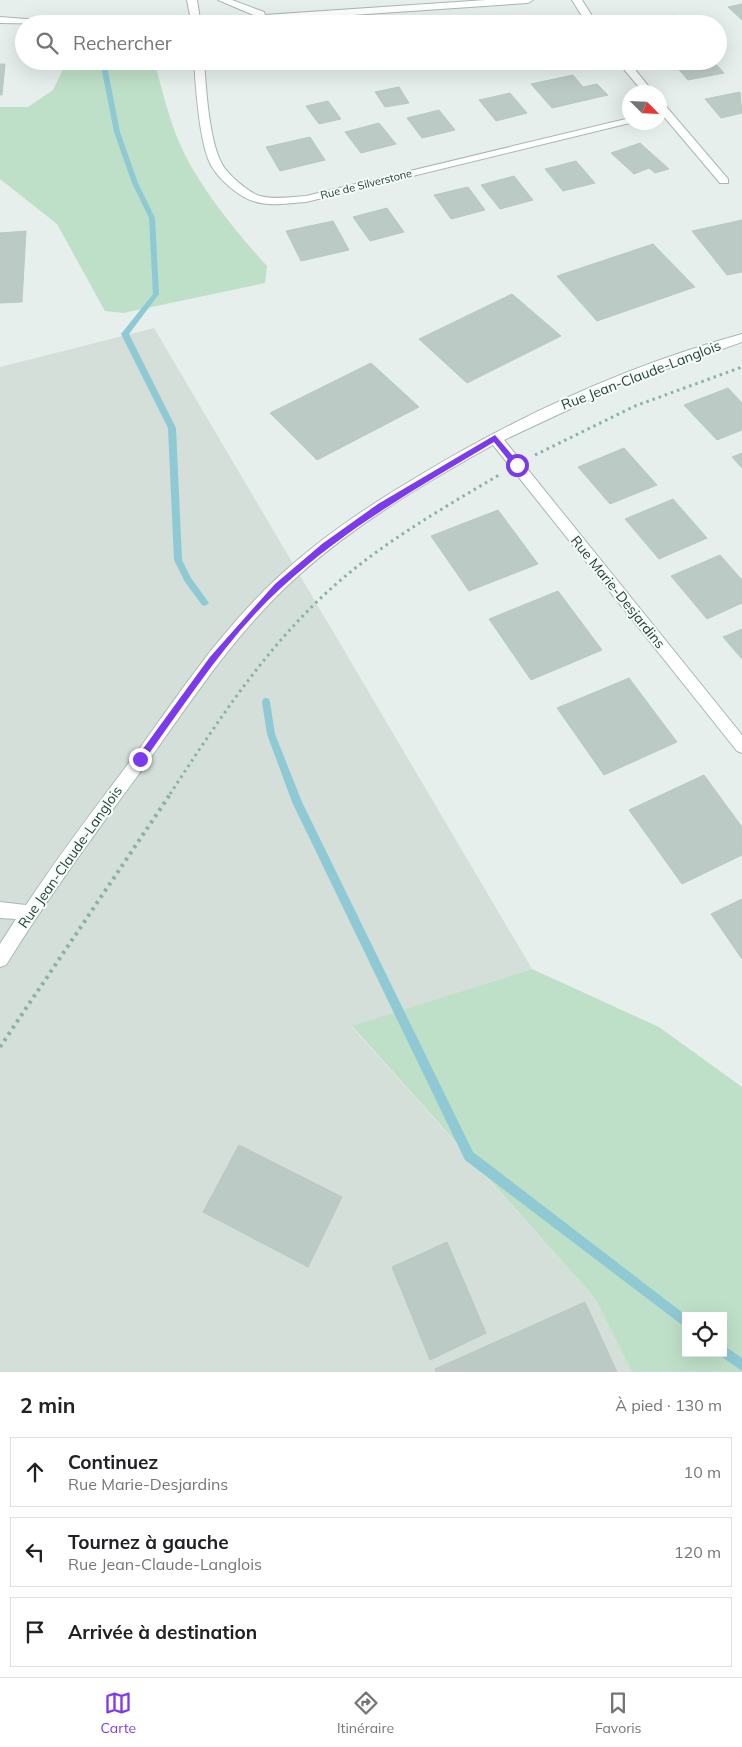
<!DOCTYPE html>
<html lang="fr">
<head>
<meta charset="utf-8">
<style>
  body { margin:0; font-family:Mulish,sans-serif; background:#f6f6f6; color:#202124 }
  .controls { position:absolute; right:15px; bottom:15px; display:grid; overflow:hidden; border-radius:0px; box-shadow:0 5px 20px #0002 }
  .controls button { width:45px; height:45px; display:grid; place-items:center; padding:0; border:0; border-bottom:1px solid #e0e0e0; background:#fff; color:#202124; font:25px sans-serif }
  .compass { position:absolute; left:622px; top:85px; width:45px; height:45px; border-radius:50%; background:#fff; box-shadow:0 5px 20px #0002; rotate:114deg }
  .stop { position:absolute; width:15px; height:15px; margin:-11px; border:4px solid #7c3aed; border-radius:50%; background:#fff }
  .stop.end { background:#7c3aed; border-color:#fff; box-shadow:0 1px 5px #0008 }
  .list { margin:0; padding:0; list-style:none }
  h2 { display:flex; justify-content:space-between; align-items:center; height:65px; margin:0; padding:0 20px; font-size:21px }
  h2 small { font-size:16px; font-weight:400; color:#757577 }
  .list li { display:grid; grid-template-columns:32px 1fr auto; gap:15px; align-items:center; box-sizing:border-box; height:70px; margin:0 10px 10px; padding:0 10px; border:1px solid #e0e0e0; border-radius:0px }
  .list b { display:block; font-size:19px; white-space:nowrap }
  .list p { margin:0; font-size:16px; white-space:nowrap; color:#757577 }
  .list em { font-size:16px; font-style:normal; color:#757577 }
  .icon { flex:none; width:28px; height:28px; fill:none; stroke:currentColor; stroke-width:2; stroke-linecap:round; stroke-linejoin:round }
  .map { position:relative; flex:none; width:742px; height:1372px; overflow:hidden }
  .search { position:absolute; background:#fff; box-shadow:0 5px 20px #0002; left:15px; right:15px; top:15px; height:55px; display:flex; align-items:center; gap:12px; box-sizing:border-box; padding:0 18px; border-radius:28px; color:#757577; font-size:19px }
  .sheet { height:305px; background:#fff }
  nav { display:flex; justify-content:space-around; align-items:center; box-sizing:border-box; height:70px; border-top:1px solid #e0e0e0; background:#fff; font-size:14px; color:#757577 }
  nav a { display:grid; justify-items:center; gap:2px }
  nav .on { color:#7c3aed }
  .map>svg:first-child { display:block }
</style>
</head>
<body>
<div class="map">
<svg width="742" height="1372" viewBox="0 0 742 1372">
  <rect width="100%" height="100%" fill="#e6efeb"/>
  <path fill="#d4dfda" d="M154 328 532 969 352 1027 595 1298 632 1372H0V367Z"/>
  <path fill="#bfe0c8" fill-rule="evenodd" d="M67 61H154C162 88 168 116 179 142 196 183 236 232 267 266L265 283 123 313 105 311 57 224 0 179V107H28L53 90Z
    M532 969 659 1027 742 1087V1372H632L595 1298 352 1026ZM686 1316H723V1353H686Z"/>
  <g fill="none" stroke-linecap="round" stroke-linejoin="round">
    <path fill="#8ec9d4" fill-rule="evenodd" d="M100 61H106L120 132 138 183 155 218 159 294 129 334 176 428 182 560 191 578 209 603 205 606 202 605 185 582 174 560 168 428 121 334 153 294 149 218 132 183 114 132Z
      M266 698 269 699 270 702 275 734 302 802 473 1152 687 1316H686V1328L465 1160 292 802 267 734 262 702 263 699Z
      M723 1345 742 1358V1371L719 1355 718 1353H723Z"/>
  </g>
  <path fill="#bbcac4" stroke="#b8c9c2" d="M742 4V20L728 7Z
    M675 15 683 24 636 23Z
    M249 61H282L281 68H248Z
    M317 61H350L351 63 318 65Z
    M683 61H713L724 73 688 80 673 63Z
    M0 64H5L2 95H0Z
    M573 75 583 87 597 84 608 95 552 108 531 84Z
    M399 87 409 103 385 107 375 92Z
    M740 92 742 113 721 118 705 99Z
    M510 93 527 113 496 121 479 100Z
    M328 101 341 119 319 124 306 106Z
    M439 110 455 130 422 138 407 118Z
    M379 123 396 144 361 153 345 132Z
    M310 137 325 160 280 171 266 147Z
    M640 143 669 169 655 173 649 168 634 174 611 153Z
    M576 161 595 183 563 191 545 169Z
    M514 176 533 200 500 209 481 185Z
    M468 187 485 210 451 219 434 195Z
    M387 208 404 232 370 241 353 217Z
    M742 220V272L727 275 692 231Z
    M333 221 349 250 301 261 286 231Z
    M26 231 22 302 0 303V233Z
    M653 244 695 287 597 321 557 276Z
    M512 294 561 336 467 383 419 339Z
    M371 363 419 407 317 460 270 413Z
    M728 388 742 403V430L717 440 684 405Z
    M624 448 657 485 610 504 578 467Z
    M742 453V468L732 457Z
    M673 499 707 538 659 559 625 519Z
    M498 510 538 564 469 591 431 536Z
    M720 555 742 580V603L707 619 671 576Z
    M558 591 602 650 531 680 489 619Z
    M742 629V659L723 637Z
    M629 678 677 742 604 775 557 708Z
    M704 775 742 827V855L682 884 629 810Z
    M742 899V959L711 914Z
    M239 1145 342 1197 308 1267 203 1212Z
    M447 1242 486 1333 430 1360 392 1267Z
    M585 1302 617 1372H436L435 1369Z"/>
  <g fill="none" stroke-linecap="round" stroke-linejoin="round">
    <g stroke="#a8b8b2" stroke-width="2">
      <path id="minor" d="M187 0H197L200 19 256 16 218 0H232L264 12 265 15 486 0H533L528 3 222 24H171L191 20Z
        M572 0H582L597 24H587Z
        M0 17 51 21 56 24 0 23Z
        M194 61H204C206 88 209 141 222 164 227 174 249 193 260 196 274 200 291 197 306 196L630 118V122H634L306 202C289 203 269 207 253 201 238 196 220 180 212 167 199 145 196 87 194 61Z
        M617 61H628L653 92H643Z
        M660 103 664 104 728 179V183H720L660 112Z
        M742 334V342L619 386 504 440 742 735V753L737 751 493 445C425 483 357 523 299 575 239 628 195 695 149 760 100 827 50 894 6 965L0 967V944L16 919 0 918V902L26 905C62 851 101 800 140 748 181 691 221 631 273 582 317 540 369 505 422 474 522 414 629 365 742 334Z"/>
    </g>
    <path stroke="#86b3a5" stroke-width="3" stroke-dasharray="2.5 4" stroke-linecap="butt" d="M535 455 635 406 742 367
      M170 794C216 724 262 653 324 595 375 547 438 511 499 475"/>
    <path stroke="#86b3a5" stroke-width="4" stroke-dasharray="3 4.5" stroke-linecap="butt" d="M0 1047 171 793"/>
    <use href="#minor" fill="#fff" fill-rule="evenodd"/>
  </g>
  <path fill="#7c3aed" d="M495 435 519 463V467H514L494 442C420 486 346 528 282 587 229 635 185 704 143 762H137V757L210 657 275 584 322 544 378 504Z"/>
  <g text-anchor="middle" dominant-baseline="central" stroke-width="4" stroke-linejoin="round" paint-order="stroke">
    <g font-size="11" fill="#24423a" stroke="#f7fbf9">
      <text transform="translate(366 184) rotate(-14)">Rue de Silverstone</text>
    </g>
    <g font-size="14" fill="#24423a" stroke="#f7fbf9">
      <text transform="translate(641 375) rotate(-21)">Rue Jean-Claude-Langlois</text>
      <text transform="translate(618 592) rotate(51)">Rue Marie-Desjardins</text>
      <text transform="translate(70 857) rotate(-55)">Rue Jean-Claude-Langlois</text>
    </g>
  </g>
</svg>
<div class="controls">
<button><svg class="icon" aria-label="locate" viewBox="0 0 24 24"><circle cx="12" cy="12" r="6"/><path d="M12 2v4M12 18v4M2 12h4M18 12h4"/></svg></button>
</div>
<svg class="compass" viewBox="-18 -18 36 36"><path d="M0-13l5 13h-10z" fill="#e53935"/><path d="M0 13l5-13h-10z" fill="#757577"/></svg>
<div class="stop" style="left:517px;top:465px"></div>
<div class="stop end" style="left:140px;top:759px"></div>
<div class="search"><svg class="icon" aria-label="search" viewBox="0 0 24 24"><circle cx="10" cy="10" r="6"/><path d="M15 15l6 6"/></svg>Rechercher</div>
</div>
<section class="sheet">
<h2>2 min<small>À pied · 130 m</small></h2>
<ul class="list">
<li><svg class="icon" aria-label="ahead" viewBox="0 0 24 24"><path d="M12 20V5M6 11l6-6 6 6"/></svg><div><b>Continuez</b><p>Rue Marie-Desjardins</p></div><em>10 m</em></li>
<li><svg class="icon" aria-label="left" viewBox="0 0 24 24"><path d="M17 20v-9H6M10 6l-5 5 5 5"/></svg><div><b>Tournez à gauche</b><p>Rue Jean-Claude-Langlois</p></div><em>120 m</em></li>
<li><svg class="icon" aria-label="arrive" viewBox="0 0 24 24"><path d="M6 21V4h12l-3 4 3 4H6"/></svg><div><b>Arrivée à destination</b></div></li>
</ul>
</section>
<nav>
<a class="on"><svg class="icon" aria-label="map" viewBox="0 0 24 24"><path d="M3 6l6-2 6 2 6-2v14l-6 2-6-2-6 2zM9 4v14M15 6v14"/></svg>Carte</a>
<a><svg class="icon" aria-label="directions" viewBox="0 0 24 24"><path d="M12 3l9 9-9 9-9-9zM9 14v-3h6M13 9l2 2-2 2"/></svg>Itinéraire</a>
<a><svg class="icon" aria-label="saved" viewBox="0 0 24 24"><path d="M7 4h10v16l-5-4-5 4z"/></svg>Favoris</a>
</nav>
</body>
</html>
